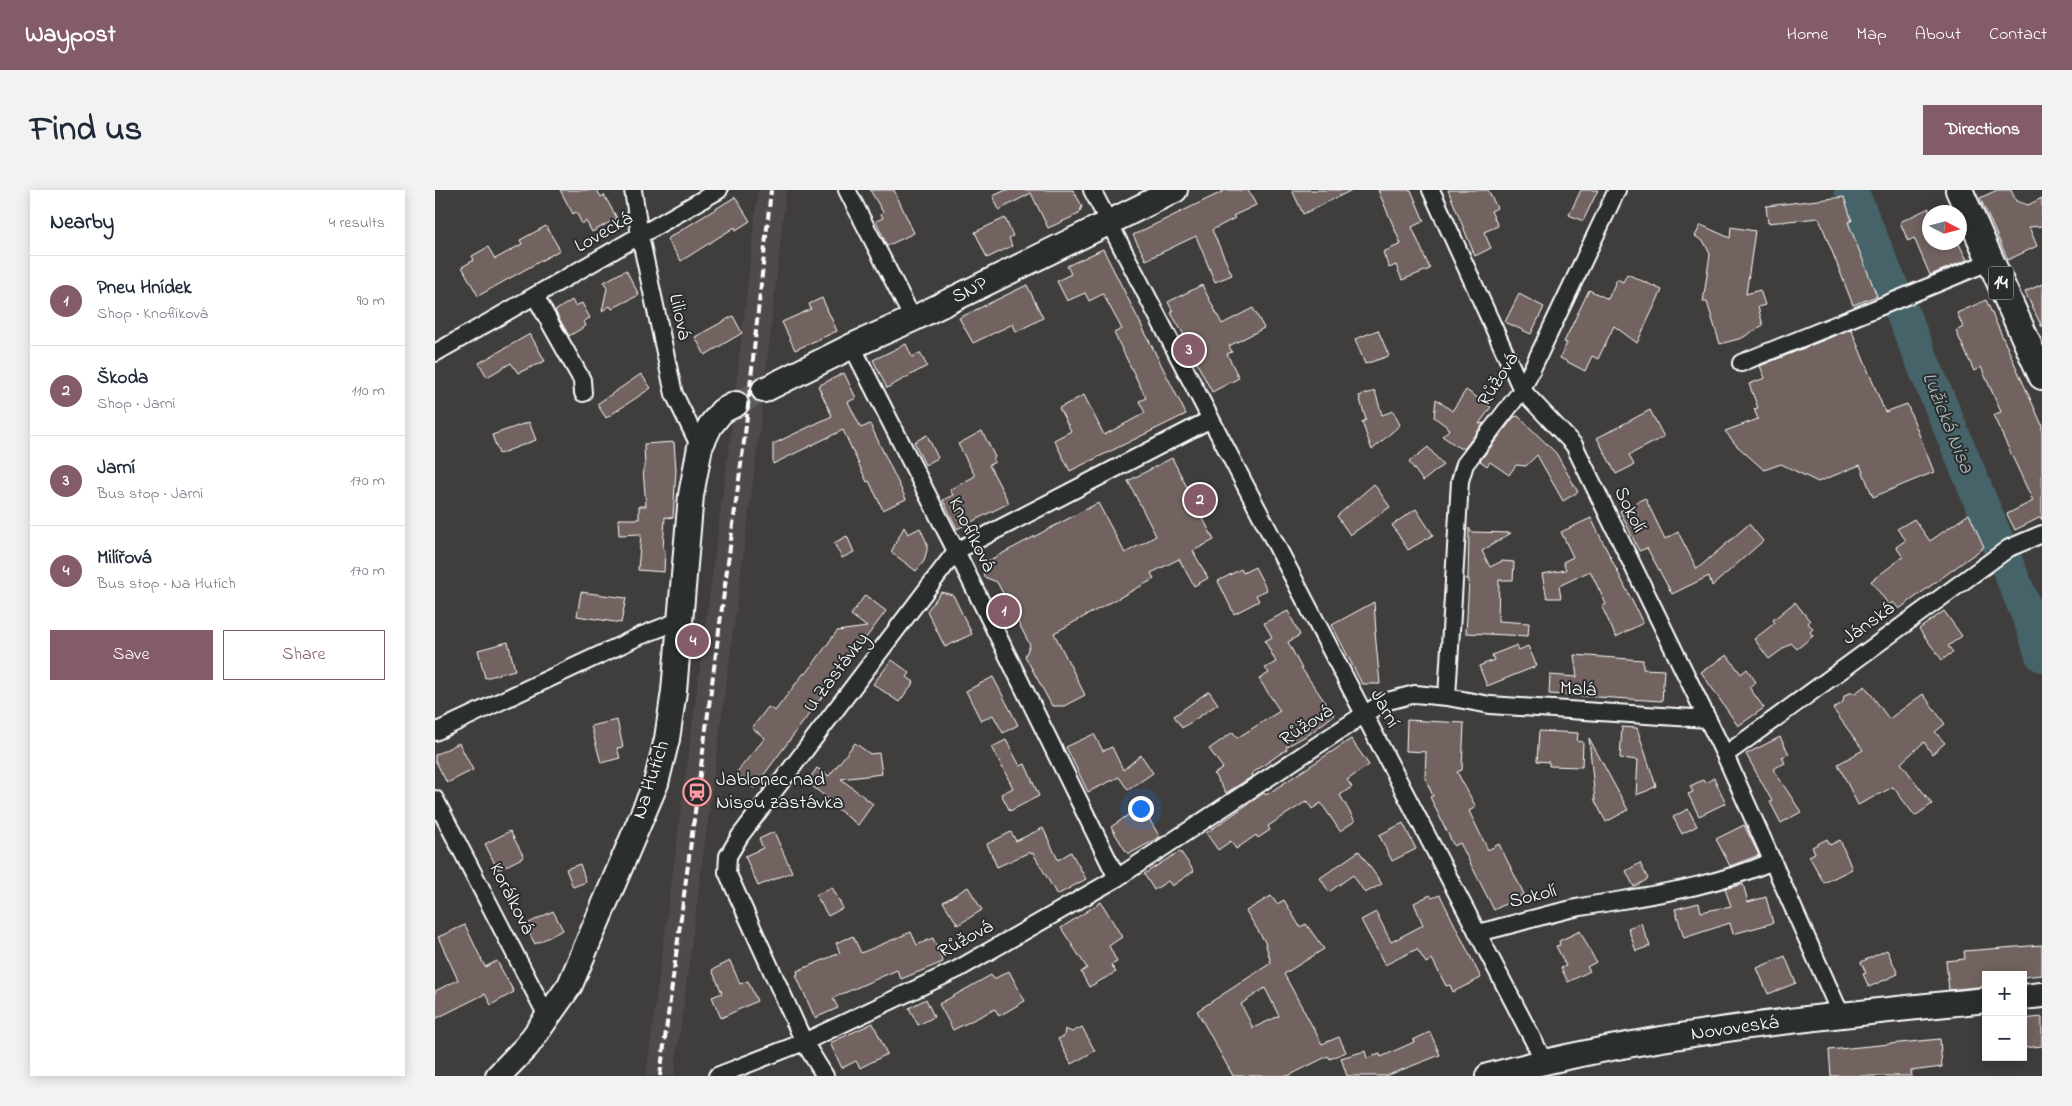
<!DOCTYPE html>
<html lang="en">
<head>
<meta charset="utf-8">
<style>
  body { margin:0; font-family:"Indie Flower",sans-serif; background:#f2f2f3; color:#1f2937 }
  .controls { position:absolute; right:15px; bottom:15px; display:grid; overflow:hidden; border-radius:0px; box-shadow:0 2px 12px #0003 }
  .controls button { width:45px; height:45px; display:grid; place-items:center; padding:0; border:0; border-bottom:1px solid #e0e1e3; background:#fff; color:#1f2937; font:25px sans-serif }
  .compass { position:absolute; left:1487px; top:15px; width:45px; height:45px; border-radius:50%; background:#fff; box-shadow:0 2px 12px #0003; rotate:96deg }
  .you { position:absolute; left:705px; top:618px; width:18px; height:18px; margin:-12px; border:4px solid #fff; border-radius:50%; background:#1a73e8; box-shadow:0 0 0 8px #1a73e833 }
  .badge { display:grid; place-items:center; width:32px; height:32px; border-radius:50%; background:#845c67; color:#fff; font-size:16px; font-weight:700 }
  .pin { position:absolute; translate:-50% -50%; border:2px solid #fff; box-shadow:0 1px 5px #0006 }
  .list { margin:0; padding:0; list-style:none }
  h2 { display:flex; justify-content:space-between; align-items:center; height:65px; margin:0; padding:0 20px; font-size:21px }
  h2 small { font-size:16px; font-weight:400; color:#747a83 }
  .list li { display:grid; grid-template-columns:32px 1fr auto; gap:15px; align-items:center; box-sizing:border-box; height:90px; padding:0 20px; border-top:1px solid #e0e1e3 }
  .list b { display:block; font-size:19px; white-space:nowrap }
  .list p { margin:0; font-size:16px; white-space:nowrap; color:#747a83 }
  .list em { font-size:16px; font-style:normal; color:#747a83 }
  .actions { display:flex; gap:10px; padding:15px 20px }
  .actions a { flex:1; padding:11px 0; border:1px solid #845c67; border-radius:0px; text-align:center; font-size:18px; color:#845c67 }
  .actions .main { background:#845c67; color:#fff }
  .map { position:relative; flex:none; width:1607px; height:886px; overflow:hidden; border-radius:0px }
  header { display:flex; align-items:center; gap:30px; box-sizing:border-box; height:70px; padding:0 25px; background:#845c67; color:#fff }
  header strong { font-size:24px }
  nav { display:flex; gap:28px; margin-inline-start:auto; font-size:18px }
  .intro { display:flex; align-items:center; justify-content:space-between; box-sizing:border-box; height:120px; padding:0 30px }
  h1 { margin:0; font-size:35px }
  .button { padding:12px 22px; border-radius:0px; background:#845c67; color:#fff; font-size:18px; font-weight:700 }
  main { display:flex; gap:30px; padding:0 30px }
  aside { flex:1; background:#fff; border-radius:0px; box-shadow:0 2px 12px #0003 }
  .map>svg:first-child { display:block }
</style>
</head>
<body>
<header>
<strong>Waypost</strong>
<nav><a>Home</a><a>Map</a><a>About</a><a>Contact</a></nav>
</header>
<div class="intro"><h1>Find us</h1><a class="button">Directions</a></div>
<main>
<aside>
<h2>Nearby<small>4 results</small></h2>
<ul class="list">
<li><span class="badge">1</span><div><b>Pneu Hnídek</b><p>Shop · Knoflíková</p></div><em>90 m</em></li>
<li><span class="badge">2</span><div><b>Škoda</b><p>Shop · Jarní</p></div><em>110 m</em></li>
<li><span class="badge">3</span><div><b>Jarní</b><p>Bus stop · Jarní</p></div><em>170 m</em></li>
<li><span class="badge">4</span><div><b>Milířová</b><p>Bus stop · Na Hutích</p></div><em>170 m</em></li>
</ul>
<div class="actions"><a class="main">Save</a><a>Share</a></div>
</aside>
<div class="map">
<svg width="1607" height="886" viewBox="0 0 1607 886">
  <rect width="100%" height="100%" fill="#403e3d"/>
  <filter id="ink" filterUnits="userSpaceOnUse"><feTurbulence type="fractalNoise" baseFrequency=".02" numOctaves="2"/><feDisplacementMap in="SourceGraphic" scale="10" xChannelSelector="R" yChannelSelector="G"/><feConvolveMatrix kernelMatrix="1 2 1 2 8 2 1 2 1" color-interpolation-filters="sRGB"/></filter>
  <g filter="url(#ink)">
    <path fill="#4f4948" d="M323 0H351L324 246 239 886H211L296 242Z"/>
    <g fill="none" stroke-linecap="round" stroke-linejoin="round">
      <path stroke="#456367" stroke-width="34" d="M1416 0 1598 437 1607 465"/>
    </g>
    <path fill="#726460" stroke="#fff" fill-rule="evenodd" d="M125 0H162L166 7 169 5 182 28 157 42 151 31 147 34 141 22 138 24Z
      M435 0H459L479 43 452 56 441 31 448 28 446 24 448 22Z
      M571 0H638L647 16 644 24 613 38 596 3 564 20 558 6Z
      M791 0H813L821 15 798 26 800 28 777 40 797 85 780 92 761 46 711 70 698 45Z
      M857 0H917L868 24Z
      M943 0H976L989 31 977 37 995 79 967 90 961 75 954 78 948 62 966 54Z
      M1013 0H1053L1062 18 1056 21 1063 36 1049 42 1056 58 1040 66Z
      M1146 0H1163L1148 31 1134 25Z
      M1562 0H1576L1581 11 1593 15 1607 8V36L1594 37 1602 56 1573 70 1545 8Z
      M300 7 315 31 301 40 300 37 246 71 232 49Z
      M1409 7 1417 31 1413 32 1442 106 1418 115 1384 28 1333 33 1331 16Z
      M1494 18V52H1523L1532 70 1495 85 1479 48 1473 51 1465 32Z
      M570 28 578 46 574 48 577 56 552 68 540 42Z
      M1266 35 1295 48 1296 37 1320 41 1311 104 1325 100 1330 115 1323 117 1328 135 1307 148 1285 154 1272 112H1268L1275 64 1269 52 1260 46Z
      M111 36 125 60 43 106 27 77 39 70 37 66 53 57 60 69 87 54 85 50Z
      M668 59 751 224 635 281 619 250 636 241 624 218 649 205 669 245 710 223 704 211 711 208 679 143 687 139 668 104 654 111 650 103 632 111 622 91 636 84 632 76Z
      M191 80 204 105 182 116 177 119 175 116 167 121 172 98 169 92Z
      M1192 84 1227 100 1202 153 1179 136 1163 169 1157 166 1150 181 1125 168 1132 153 1129 152 1154 100 1173 109 1182 89 1188 92Z
      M1607 94V137L1590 102Z
      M592 95 608 128 581 142 578 134 538 153 524 128Z
      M767 95 787 134 818 118 829 138 794 156 797 162 792 164 804 188 777 202 758 166 761 165 736 123 738 122 733 112Z
      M1084 104 1109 117 1096 144 1070 132Z
      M387 108 402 141 360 160 347 132 376 119 374 114Z
      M137 110 140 116 147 113 155 128 149 131 151 136 134 146 120 121Z
      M1551 110 1607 235V330L1606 327 1580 340 1572 324 1598 311 1558 225 1566 222 1546 177 1539 181 1521 141 1528 137 1522 123Z
      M298 126 307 143 270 165 260 147Z
      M1416 139 1450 222 1472 214 1499 282 1438 307 1425 275 1383 292 1346 274 1329 280 1301 255 1290 241 1323 229 1319 219 1323 218 1314 194 1330 188 1325 176Z
      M943 140 954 166 930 174 920 149Z
      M95 144 110 171 83 183 76 173 52 187 44 173Z
      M471 154 477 167 485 163 492 176 452 198 438 170Z
      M409 183 421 208 413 212 426 238 435 234 471 309 448 320 434 291 432 292 408 240 338 274V254L397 226 383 196Z
      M206 184 216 198 171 228 162 214Z
      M1031 200 1056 217 1044 234 1049 233 1029 259 1027 257 1026 259 1007 246 1015 239 999 227 1001 209 1017 221Z
      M940 201 947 225 958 221 965 235 937 260 927 232 931 230 924 206Z
      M1215 220 1229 247 1194 265 1199 275 1181 284 1162 248Z
      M1083 226 1121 263 1143 302 1128 311 1102 265 1091 276 1081 275 1074 285 1055 272 1052 276 1045 271 1079 227Z
      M94 232 101 250 64 264 57 245Z
      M547 241 560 267 558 268 560 272 554 275 574 313 522 339 508 310 518 305 515 300 540 286 523 254Z
      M492 245 503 268 490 275 479 252Z
      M239 252 241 280 238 328 230 327 228 359 230 360 229 382 203 380 206 344 184 345 183 329H204V316H211L208 279 210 278 209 254Z
      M993 257 1008 275 988 291 974 272Z
      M737 268 779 350 758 361 773 388 759 396 744 369 716 383 719 389 619 443 650 505 629 516H617L590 466 595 455 562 392 549 387 548 377 551 372 663 313 690 363 721 346 693 291Z
      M939 294 955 317 915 345 902 326Z
      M1210 308 1230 349 1243 342 1262 379 1314 334 1328 351 1277 396 1274 386 1237 404 1212 358 1204 361 1185 321Z
      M981 319 998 345 973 360 957 335Z
      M1534 324 1549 357 1464 419 1458 412 1454 415 1436 391 1468 367 1461 357 1471 350 1462 339 1479 329 1495 351Z
      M1156 328 1208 433 1181 447 1167 417 1171 414 1155 381 1124 396 1126 408H1112L1107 384 1131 380 1128 372 1138 367 1126 342Z
      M469 337 473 344 485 338 492 353V360L489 371 481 381 456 362Z
      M1034 338 1036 342 1076 343 1047 361 1055 377 1067 371 1079 372 1078 390H1064L1063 431 1094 433 1093 446 1031 443 1034 389H1031L1033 388Z
      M412 346 419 362 407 368 399 353Z
      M820 377 832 400 821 405 824 411 799 424 783 391 806 379 808 383Z
      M146 402 191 408 186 433 142 426Z
      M506 402 518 405 537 444 510 457 492 421Z
      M430 405 451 421 319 598 301 583 330 548 317 538 333 517 340 521 369 483 371 484 402 441 432 437 416 425Z
      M939 412 941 442H940L945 494H927L897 435Z
      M1360 412 1375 431 1373 433 1378 439 1375 442 1378 446 1362 459 1356 453 1334 469 1319 449 1340 433 1338 430Z
      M853 421 865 445 853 452 867 479 899 525 876 543 851 557 852 559 816 584 818 586 791 603 779 584 788 578 774 559 798 542 802 548 845 521 824 489 834 483 830 478 841 472 830 451 837 447 829 433Z
      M1509 421 1527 446 1513 456 1518 462 1507 470 1484 439Z
      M73 452 80 480 50 488 43 460Z
      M1082 455 1084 460 1093 456 1102 476 1052 496 1044 476 1059 470 1057 465Z
      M1139 465 1208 470V479L1229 480 1227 511 1114 504 1115 485 1142 487Z
      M1292 465 1306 484 1312 479 1321 492 1314 497 1329 518 1303 536 1266 482Z
      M457 470 475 483 472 487 479 492 464 512 438 494Z
      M558 487 583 535 568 543 558 525 546 531 531 501Z
      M1430 496 1454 529 1488 504 1510 534 1500 542 1510 553 1497 564 1489 552 1466 573 1497 614 1480 626 1458 597 1423 615 1403 574 1428 560 1398 519 1408 512 1409 506 1414 503H1420Z
      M774 501 783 514 747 538 739 526Z
      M182 530 188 557 182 558 185 568 166 573 156 536Z
      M972 530 1029 533 1027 580 1022 582 1041 617 1034 621 1053 660 1064 654 1089 704 1059 720 1025 653 1019 656 995 607 998 606 990 588 991 562 971 561Z
      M1187 537 1202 538 1221 596 1212 601 1201 605 1203 570 1185 568Z
      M1104 541 1143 543 1142 551 1148 552 1147 577 1114 576V572L1102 571Z
      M659 544 668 561 677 557 688 580 706 565 718 583 693 600 684 587 653 602 631 557Z
      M1345 547 1354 564 1347 567 1350 573 1338 579 1366 622 1346 633 1335 612 1337 611 1311 564Z
      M1154 548 1193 620 1171 632 1160 611Z
      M916 549 934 575 912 590 917 597 905 605 920 631 905 641 886 613 877 619 872 611 833 636 835 640 823 648 821 645 801 659 796 651 783 660 771 643 829 603 831 605Z
      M571 550 585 576 590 574 604 606 575 621 566 604 578 598 557 557Z
      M24 553 38 580 12 593 0 570V565Z
      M420 553 435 564 444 563 447 584 406 589 438 614 423 635 396 614 397 612 372 592 382 578 394 586Z
      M1279 588 1291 613 1264 626 1253 604 1258 602 1255 596 1268 590 1270 593Z
      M706 616 725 647 696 663H692L676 637Z
      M1253 619 1262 636 1247 644 1238 627Z
      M968 633 981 659 957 671 944 645Z
      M1309 635 1324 665 1295 676 1281 649Z
      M608 638 623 670 636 662 651 689 622 705 598 663 596 664 595 662 562 677 552 654 576 642 581 651Z
      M75 641 89 667 63 680 50 654Z
      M339 642 357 682 323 696 310 666 328 658 324 649Z
      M1392 649 1395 655 1405 650 1417 679 1389 693 1374 666 1380 663 1377 657Z
      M745 661 759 681 737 696 733 691 719 700 709 684Z
      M924 661 947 694 930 703 918 685 894 702 885 688Z
      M1205 673 1213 689 1199 697 1191 681Z
      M145 674 151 692 138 697 131 679Z
      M1308 694 1313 712 1331 707 1338 733 1298 744 1295 733 1249 748 1240 719 1264 713 1266 722 1296 716 1290 699Z
      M397 697 408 718 393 726 381 705Z
      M533 697 547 720 523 735 508 712Z
      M995 705 997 708 1005 705 1046 788 1018 802 1015 795 1011 796 997 769 991 773 982 759 950 775 926 730 941 722 956 752 988 735 979 713Z
      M836 706 842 714 849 710 865 737 871 734 889 759 849 784 887 854 904 847 911 862 895 869 893 866 853 886H798L762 821 836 773 830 752 811 721ZM830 798 844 826 818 838 806 814Z
      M666 712 687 747 674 756 682 772 676 775 681 782 654 797 646 782 652 778 626 738Z
      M118 721 128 740 100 754 90 735Z
      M1206 733 1215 756 1201 761 1193 738Z
      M30 735 50 777 62 771 79 802 56 815 50 804 0 829V801L23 790 3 747Z
      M1145 741 1161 772 1152 777 1155 781 1133 792 1126 778 1131 776 1121 756 1125 755 1124 751Z
      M476 742 482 755 498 748 508 772 466 789 462 780 398 808 403 818 380 828 361 785 363 784 362 781 405 763 401 753 418 746 426 763Z
      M1607 755V785L1588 787V785H1551V796L1514 800 1511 771 1530 769 1529 761Z
      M1452 760 1463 784 1434 797 1428 784 1431 783 1426 772Z
      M1350 766 1361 793 1333 804 1322 778Z
      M295 771 305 794 313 791 322 811 286 828 277 807 287 803 277 780Z
      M574 781 590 811 564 826 560 819 518 840 504 814 556 785 559 789Z
      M491 809 499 827 483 835 474 818Z
      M1607 827V856L1588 858V829Z
      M438 833 452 864 425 878 421 871 407 878 395 853Z
      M647 837 660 861 636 874 623 849 629 846 630 839 637 842Z
      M995 842 1005 865 951 886H912L906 868 930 861 932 868 945 864 946 867 979 852 978 850Z
      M1505 849 1507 877 1476 881 1477 886H1396L1394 860Z"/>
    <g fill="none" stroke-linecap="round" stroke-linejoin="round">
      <path stroke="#5d5b5a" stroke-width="24" stroke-dasharray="24 12" stroke-linecap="butt" d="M301 214 329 200"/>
      <g stroke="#fff" stroke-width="20">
        <path id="street" d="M198 0 205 46 239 204 265 257
          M412 0 478 129
          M657 0 1109 871
          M996 0 1087 200 1139 255 1290 565 1406 825
          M100 106 147 190 148 203
          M417 156 521 361 682 688
          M0 163 284 0
          M1306 173C1389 139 1473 106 1556 71
          M1012 507 1055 515 1273 529
          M0 542 205 446 246 430
          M1290 565 1574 358 1607 344
          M0 609 113 828
          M1042 743C1077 735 1111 724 1146 717 1213 705 1273 699 1338 671
          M282 886 369 852 523 779 682 688 928 525 949 512 980 504 1012 507 1025 291 1030 274 1087 200 1182 0
          M390 886 369 852 292 682 293 666 305 646 521 361 774 230"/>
      </g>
      <g stroke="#fff" stroke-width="28">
        <path id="secondary" d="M329 200 417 156 478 129 740 0
          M1588 807 1607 805
          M63 886 92 856 135 795 221 593 232 549 239 501 256 305 265 257 275 236 287 221 301 214
          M1053 886C1215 842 1384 827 1551 810"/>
      </g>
      <g stroke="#fff" stroke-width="30">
        <path id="primary" d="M1524 0 1607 186"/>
      </g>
      <use href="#street" stroke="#2a2d2e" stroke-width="16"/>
      <use href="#secondary" stroke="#2a2d2e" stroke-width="24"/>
      <use href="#primary" stroke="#2a2d2e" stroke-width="26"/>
      <path stroke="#fff" stroke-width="4" stroke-dasharray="8 4" stroke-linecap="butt" d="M225 886 310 244 336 0"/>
    </g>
  </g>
  <defs>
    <g id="station-ring" transform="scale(1.4375)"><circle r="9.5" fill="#2a2d2e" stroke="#ff9aa2" stroke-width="1.5"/><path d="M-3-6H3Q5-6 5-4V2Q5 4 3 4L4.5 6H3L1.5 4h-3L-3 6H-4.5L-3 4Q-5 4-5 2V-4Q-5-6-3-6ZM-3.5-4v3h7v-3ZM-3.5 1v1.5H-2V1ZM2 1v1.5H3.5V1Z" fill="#ff9aa2"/></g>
  </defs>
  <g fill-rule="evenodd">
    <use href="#station-ring" x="262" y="602"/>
  </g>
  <g text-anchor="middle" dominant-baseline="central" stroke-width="4" stroke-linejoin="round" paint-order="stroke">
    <rect fill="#2a2d2e" stroke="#bfc0c0" stroke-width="1" x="1553.5" y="76.5" width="25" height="33" rx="4"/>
    <g font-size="19" font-weight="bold" fill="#fff">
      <text x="1566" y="93">14</text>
    </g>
    <g font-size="20" fill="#fff" stroke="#2a2d2e">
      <text transform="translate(169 43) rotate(-30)">Lovecká</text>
      <text transform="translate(535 101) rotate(-27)">SNP</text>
      <text transform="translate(244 127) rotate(78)">Liliová</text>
      <text transform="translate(1064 190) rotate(-58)">Růžová</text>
      <text transform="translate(1194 320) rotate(64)">Sokolí</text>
      <text transform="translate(536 345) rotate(63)">Knoflíková</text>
      <text transform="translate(1434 434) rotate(-36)">Jánská</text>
      <text transform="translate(402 483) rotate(-53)">U Zastávky</text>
      <text transform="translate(1143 500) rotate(3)">Malá</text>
      <text transform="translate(949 519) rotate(62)">Jarní</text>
      <text transform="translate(872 536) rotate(-34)">Růžová</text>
      <text transform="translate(217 590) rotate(-72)">Na Hutích</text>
      <text transform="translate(1098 707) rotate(-14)">Sokolí</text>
      <text transform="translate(76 709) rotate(63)">Korálková</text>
      <text transform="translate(531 750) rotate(-29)">Růžová</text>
      <text transform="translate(1300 839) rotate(-8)">Novoveská</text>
    </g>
    <g font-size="20" fill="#fff" stroke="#2a2d2e" text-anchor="start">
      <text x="281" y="590">Jablonec nad<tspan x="281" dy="23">Nisou zastávka</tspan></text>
    </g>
    <g font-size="21" font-style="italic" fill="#abb9bb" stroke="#2a2d2e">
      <text transform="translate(1512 233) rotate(68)">Lužická Nisa</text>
    </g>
  </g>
</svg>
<div class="controls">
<button>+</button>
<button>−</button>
</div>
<svg class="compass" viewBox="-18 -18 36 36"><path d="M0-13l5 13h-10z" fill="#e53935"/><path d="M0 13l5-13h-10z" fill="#747a83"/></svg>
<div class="you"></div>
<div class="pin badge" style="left:569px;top:421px">1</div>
<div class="pin badge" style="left:765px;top:310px">2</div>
<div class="pin badge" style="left:754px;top:160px">3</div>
<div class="pin badge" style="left:258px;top:451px">4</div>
</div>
</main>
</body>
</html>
